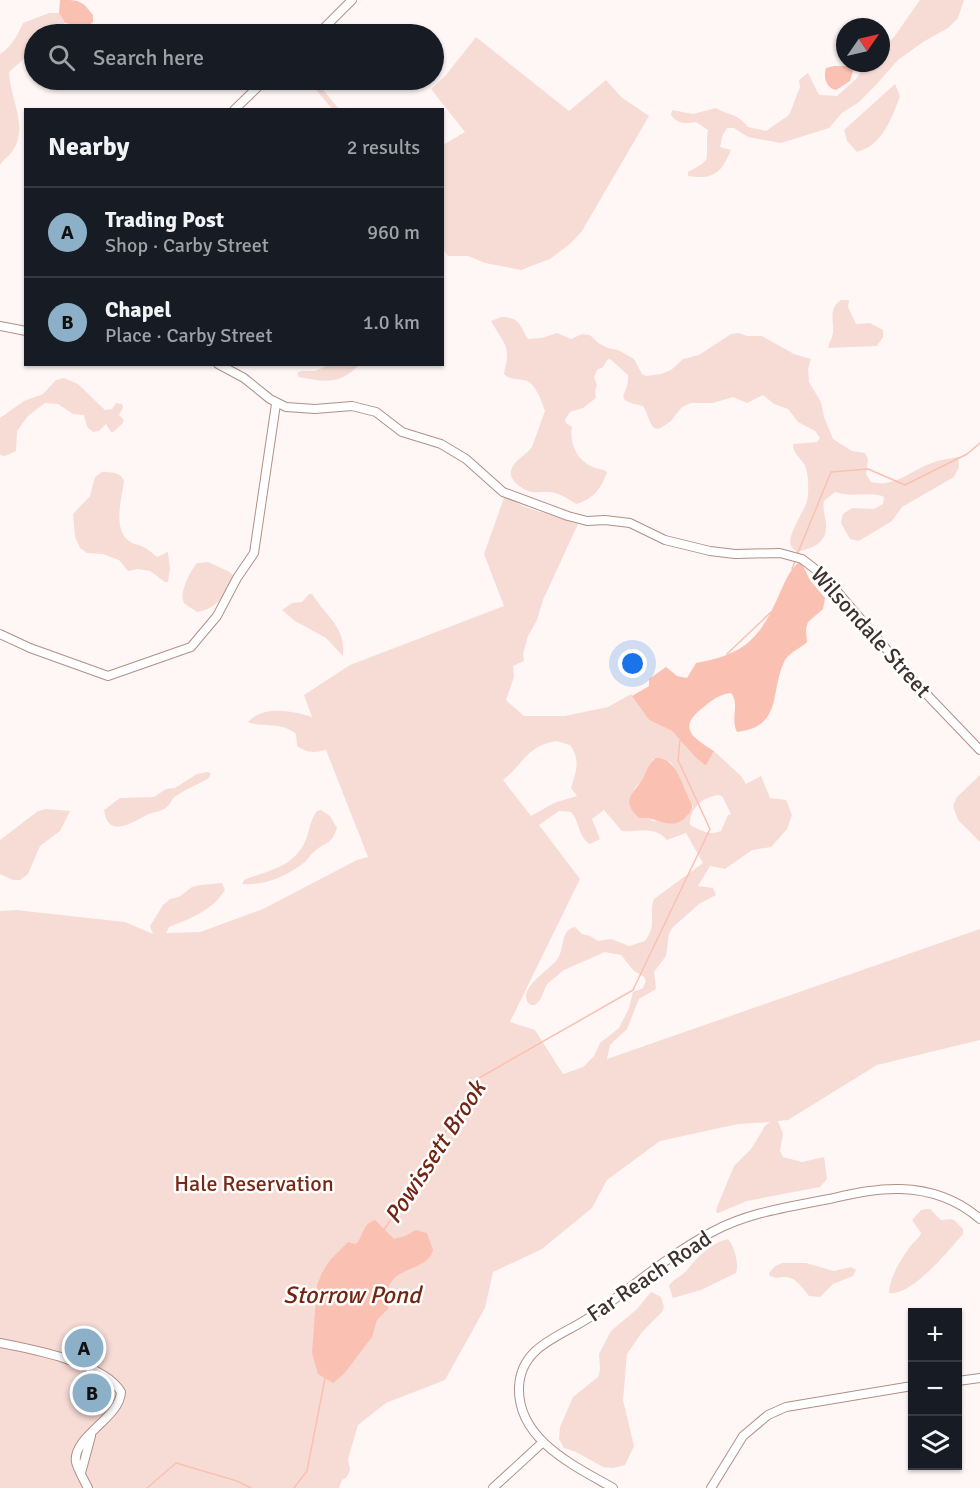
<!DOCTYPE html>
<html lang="en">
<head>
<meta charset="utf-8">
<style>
  body { margin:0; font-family:Signika,sans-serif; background:#242831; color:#f1f3f6 }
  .controls { position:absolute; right:18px; bottom:18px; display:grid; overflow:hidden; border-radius:0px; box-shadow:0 2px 4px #0004 }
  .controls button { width:54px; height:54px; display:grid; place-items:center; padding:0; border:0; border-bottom:2px solid #363941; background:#171b24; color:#f1f3f6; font:30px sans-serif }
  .compass { position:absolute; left:836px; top:18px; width:54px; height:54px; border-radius:50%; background:#171b24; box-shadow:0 2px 4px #0004; rotate:56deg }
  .you { position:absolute; left:633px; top:664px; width:21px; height:21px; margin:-15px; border:4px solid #fff; border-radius:50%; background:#1a73e8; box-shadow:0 0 0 9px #1a73e833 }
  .badge { display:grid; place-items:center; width:39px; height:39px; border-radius:50%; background:#8db0c9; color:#111; font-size:20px; font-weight:700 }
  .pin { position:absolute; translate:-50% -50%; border:3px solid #fff; box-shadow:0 2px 6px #0006 }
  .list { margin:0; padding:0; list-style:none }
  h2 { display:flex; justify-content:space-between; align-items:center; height:78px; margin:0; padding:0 24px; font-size:26px }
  h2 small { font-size:20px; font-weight:400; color:#9ea1a6 }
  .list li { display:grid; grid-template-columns:39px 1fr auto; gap:18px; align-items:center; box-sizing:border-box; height:90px; padding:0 24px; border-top:2px solid #363941 }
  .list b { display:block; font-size:22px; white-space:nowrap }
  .list p { margin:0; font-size:20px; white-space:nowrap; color:#9ea1a6 }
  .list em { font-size:20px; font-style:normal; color:#9ea1a6 }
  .icon { flex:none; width:33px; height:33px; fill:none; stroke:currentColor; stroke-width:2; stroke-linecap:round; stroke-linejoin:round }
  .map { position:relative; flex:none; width:980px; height:1488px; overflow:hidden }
  .search { position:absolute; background:#171b24; box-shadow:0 2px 4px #0004; left:24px; top:24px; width:420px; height:66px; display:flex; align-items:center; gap:15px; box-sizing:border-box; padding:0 21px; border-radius:33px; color:#9ea1a6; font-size:22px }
  .panel { position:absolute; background:#171b24; box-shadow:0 2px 4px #0004; left:24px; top:108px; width:420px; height:258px; border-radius:0px }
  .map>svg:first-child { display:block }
</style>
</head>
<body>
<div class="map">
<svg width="980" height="1488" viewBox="0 0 980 1488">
  <rect width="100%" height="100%" fill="#fef7f5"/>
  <path fill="#f7dcd6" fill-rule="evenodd" d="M920 0H964L958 18 948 28 923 42 898 60 873 88 859 102 842 113 829 128 781 143 748 137 734 128H727L723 134 720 147 731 150C721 173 714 180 688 176V172C693 169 702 165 706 160 708 157 706 138 708 130L696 122C686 124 677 124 671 115L672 110 693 114 716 108C730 116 737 113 748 127L766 131 789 115 800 87 799 80 808 73 819 95 837 96 856 79 867 63H881V49L894 37Z
    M49 13H59L65 23 49 34H34V50L9 72C10 98 27 123 15 147 11 155 4 159 0 165V54C12 46 17 36 23 23Z
    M476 37 569 111 606 80 621 97 649 116 582 231 571 243 550 259 521 270 485 263 468 256H448L443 249V145L465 132 431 89 446 75Z
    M308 80H315L339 109H332Z
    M895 84 900 96C892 118 882 146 857 152L847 141 844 130Z
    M841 300H849L848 307 856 324 870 323 883 330V337L877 346 828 348C829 343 832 338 833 333 834 320 828 309 841 300Z
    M502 317C520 317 520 326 528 339L542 338 557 333 571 339 582 334 590 335 598 343 608 348 618 350 634 359 642 374 646 376 661 374 671 370 683 359 699 355 731 334 739 333 747 336H762L794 354 811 359 808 369 809 382 821 402 824 417 833 439 852 451 865 453 868 459 866 474 871 482C893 488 909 472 929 464 938 460 948 459 958 457L959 467 954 477 902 507 892 521 859 541 850 539 841 523 843 514 852 508 874 509 883 504 884 497C871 491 852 498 835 492L824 501C822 510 826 517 826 525 827 544 812 548 797 552 796 551 791 547 791 546 786 536 804 512 807 501 809 492 809 472 804 464 799 456 793 454 793 444L817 442 820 438 815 431 798 422 788 409 774 404 763 395 747 403 733 397 713 403H691L682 407 671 421 659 429 654 428C648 421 648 414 643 406 609 399 630 396 628 375L610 359 607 360 603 367 597 370 594 377 597 385 595 391 596 398 583 408 570 412 565 420 566 423 572 427C569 443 577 461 593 467 599 470 602 468 607 472 602 487 593 500 576 504 570 500 562 495 555 493 548 491 539 493 532 492 524 491 508 480 511 471 514 459 526 456 532 447L545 411C542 402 536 385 527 381 518 378 511 381 504 374 511 344 505 346 491 321Z
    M329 365H359C340 385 324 382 299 377L297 373 301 371H315Z
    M64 378 78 384 105 410 112 409 116 403 122 404 123 408 119 415 124 420 122 424 113 432H111L106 424 99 431 93 432 87 427 84 415 73 414 58 404 45 403 28 416 17 431 16 451 5 456 0 455V418L24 401 43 394 56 380Z
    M102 472C111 472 121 472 124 481 122 499 111 532 132 543 135 545 138 544 141 546 147 548 152 553 157 557L168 552 170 569 168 582H165L150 571 138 569 128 571 119 560 103 554 87 553 80 548 75 537 73 514 90 496 95 477Z
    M505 495 522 506 578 524 543 600 537 620 528 636 523 654 524 661 513 666 514 677 506 700 508 702 524 716H565L608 707 631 694 649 720 672 731 695 757 707 764 714 751 741 776 746 784 761 776 770 798 786 800 792 815 787 829 771 847 752 850 725 869 710 866 698 886 713 888 716 895 699 904 672 928 669 934 666 956 654 972 656 989 639 999 627 1029 610 1045 607 1059 980 929V1040L877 1065 788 1120 778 1121 783 1134 780 1151 783 1157 802 1162 824 1157 827 1179 820 1187 747 1201 718 1213 716 1212 717 1207 734 1166 751 1149 765 1126 770 1122 738 1124 660 1141 607 1180 592 1208 542 1249 493 1272 485 1308 445 1380 386 1403 358 1425 348 1459 350 1470 347 1477 342 1480 339 1488H0V911L16 910 125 922 153 934 150 926 163 905 170 899 179 897 192 887 200 885 222 883 225 890C212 911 191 918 169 927L166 933 200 932 263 909 357 860 368 857 326 750C313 753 308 753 297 746L296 734C281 721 264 728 248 722 263 705 293 711 312 717L304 695 350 665 504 606 484 554ZM556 741 570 745C581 760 576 772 571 788L577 796 554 803 531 816 503 780C524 764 525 747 556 741ZM653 759 671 762 674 768 693 807 687 817 653 821 645 817 634 789 642 780ZM717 795 722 796 731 814 728 815 721 831C709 836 700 830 690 825 689 809 702 798 717 795ZM604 810 622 831C639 833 653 825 667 840L686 833 703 863 654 899C648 917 658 923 645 941L629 946 611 939 598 941 590 936 582 934 575 927C560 930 565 947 558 958 551 970 514 989 530 1005H535L540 1000 547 984 564 970 605 952 621 955 634 971 644 977 646 981 643 988 633 992 629 1008 619 1028 600 1043 594 1056 583 1067 563 1074 535 1030 510 1022 580 879 539 825 559 811 571 812C580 822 578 837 590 844L600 839 592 819Z
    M208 562 228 571 234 576C226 593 218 609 197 612 194 609 188 607 185 604 177 595 191 570 197 563Z
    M309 594H312C326 616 346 627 343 656L326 638 295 621 282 610 292 603 302 602Z
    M207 772 211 773 209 778C199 784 186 789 176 796 172 798 171 803 168 806 161 813 154 811 147 815 131 823 108 839 104 810L120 798 154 797 166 789 175 788 197 774Z
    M980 775V842L958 820 953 806 957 797Z
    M46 809 70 811 60 831 40 846 28 874 20 880H13L0 874V840L38 811Z
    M321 810 330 816 337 828C331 846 326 841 315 851 311 854 308 859 305 862 287 876 265 886 242 884L244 880C271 869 295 868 307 837 310 827 311 819 317 811Z
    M926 1209H930L941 1220C956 1219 951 1217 963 1229V1234C950 1249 911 1297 889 1293 889 1279 901 1259 909 1248 913 1242 918 1240 921 1233L912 1220 921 1210Z
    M728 1239C735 1248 739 1263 736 1273L701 1290 673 1298 669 1286C673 1279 681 1277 687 1270 698 1257 710 1243 728 1239Z
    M782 1263H806L834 1271 851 1267 856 1270 853 1276 833 1284 820 1297 809 1296C802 1288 797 1278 786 1277 779 1277 777 1279 770 1276L769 1273 774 1267Z
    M651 1292 661 1297 664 1307 662 1312 642 1332 627 1354 623 1400 634 1446 625 1465 613 1468 603 1467 576 1452 564 1448 559 1439 560 1427 573 1397 598 1377 600 1370 599 1354 611 1331 637 1309Z"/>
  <path fill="#fac1b2" d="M60 0C80 0 81 0 93 15V22C84 31 75 25 65 23L59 13Z
    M834 66H848L853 71 850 81 836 90C826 88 823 77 826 68Z
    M798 563 802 564 810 580 825 598 823 609 808 622 806 628 807 642C801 648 790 652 785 660 769 692 784 726 737 732 730 718 740 703 731 693 721 694 713 699 705 706 678 726 689 736 714 751L707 764 705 765 695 757 672 731 649 720 632 696 649 686V679L666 667 677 676 687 678 696 663C744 654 759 640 779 595 784 584 788 572 798 563Z
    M656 758C677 757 682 787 691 802 693 808 692 810 688 815 672 834 656 815 639 818 620 800 633 795 643 778 647 770 649 763 656 758Z
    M375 1220 394 1239 405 1236 416 1230 427 1233 433 1250C427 1272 395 1265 388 1289 387 1295 388 1303 388 1309L377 1320 372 1337 344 1374 333 1383 318 1374 312 1353 317 1285 322 1273 330 1260 348 1242 355 1244 358 1242C363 1234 364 1223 375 1220Z"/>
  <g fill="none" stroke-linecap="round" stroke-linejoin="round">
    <path stroke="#fac1b2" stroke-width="1.5" d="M797 555 831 472 868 469 905 485 967 454 980 443
      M792 569 796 559
      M727 654 771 612
      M384 1230 479 1078 633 990 710 829 678 760 680 740
      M147 1488 176 1463 237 1481 251 1488
      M294 1488 307 1471 325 1378"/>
    <g stroke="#b29087" stroke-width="10">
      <path id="minor" d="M318 34 352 0
        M234 110 265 80
        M0 326 26 331
        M218 364 244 378 270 399 286 407 315 409 352 406 376 412 402 432 441 444 466 459 503 492 568 516 587 521 605 520 630 523 665 540 710 551 735 554 780 553 802 559 824 576 911 678 980 750
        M0 634 30 648 108 676 191 647 217 616 237 578 254 553 276 404
        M0 1343C32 1349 104 1363 121 1392 120 1418 72 1437 76 1462 78 1470 84 1480 88 1488
        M958 1381 980 1378
        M81 1473 91 1436
        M493 1488 543 1442
        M613 1488C575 1466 517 1440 519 1387 521 1344 564 1336 593 1315 632 1287 669 1255 712 1232 749 1212 789 1207 829 1199 852 1194 877 1188 901 1189 930 1190 958 1200 980 1219
        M711 1488 743 1436 768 1415 786 1407 912 1386"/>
    </g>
    <use href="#minor" stroke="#fff" stroke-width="8"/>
  </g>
  <g text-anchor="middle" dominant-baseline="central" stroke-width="5" stroke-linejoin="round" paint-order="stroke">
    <g font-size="22" fill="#3f312d" stroke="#fff">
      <text transform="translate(871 632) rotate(48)">Wilsondale Street</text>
      <text transform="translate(649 1276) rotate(-34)">Far Reach Road</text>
    </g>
    <g font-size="22" fill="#782815" stroke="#fff">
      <text x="254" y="1183">Hale Reservation</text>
    </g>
    <g font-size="24" font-style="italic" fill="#742411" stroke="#fff">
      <text transform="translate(435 1152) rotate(-57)">Powissett Brook</text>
      <text x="352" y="1295">Storrow Pond</text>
    </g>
  </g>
</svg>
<div class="controls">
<button>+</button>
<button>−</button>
<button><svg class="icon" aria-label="layers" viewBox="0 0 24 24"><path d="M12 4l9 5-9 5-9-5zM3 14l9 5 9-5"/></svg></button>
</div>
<svg class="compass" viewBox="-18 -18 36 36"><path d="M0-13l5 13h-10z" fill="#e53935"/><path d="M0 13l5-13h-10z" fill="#9ea1a6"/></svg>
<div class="you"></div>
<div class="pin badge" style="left:84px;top:1348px">A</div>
<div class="pin badge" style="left:92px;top:1393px">B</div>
<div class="search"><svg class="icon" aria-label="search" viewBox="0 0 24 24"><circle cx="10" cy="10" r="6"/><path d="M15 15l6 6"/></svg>Search here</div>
<section class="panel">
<h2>Nearby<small>2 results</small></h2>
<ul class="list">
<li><span class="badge">A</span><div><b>Trading Post</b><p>Shop · Carby Street</p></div><em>960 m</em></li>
<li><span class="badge">B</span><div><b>Chapel</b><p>Place · Carby Street</p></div><em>1.0 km</em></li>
</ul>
</section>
</div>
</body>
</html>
